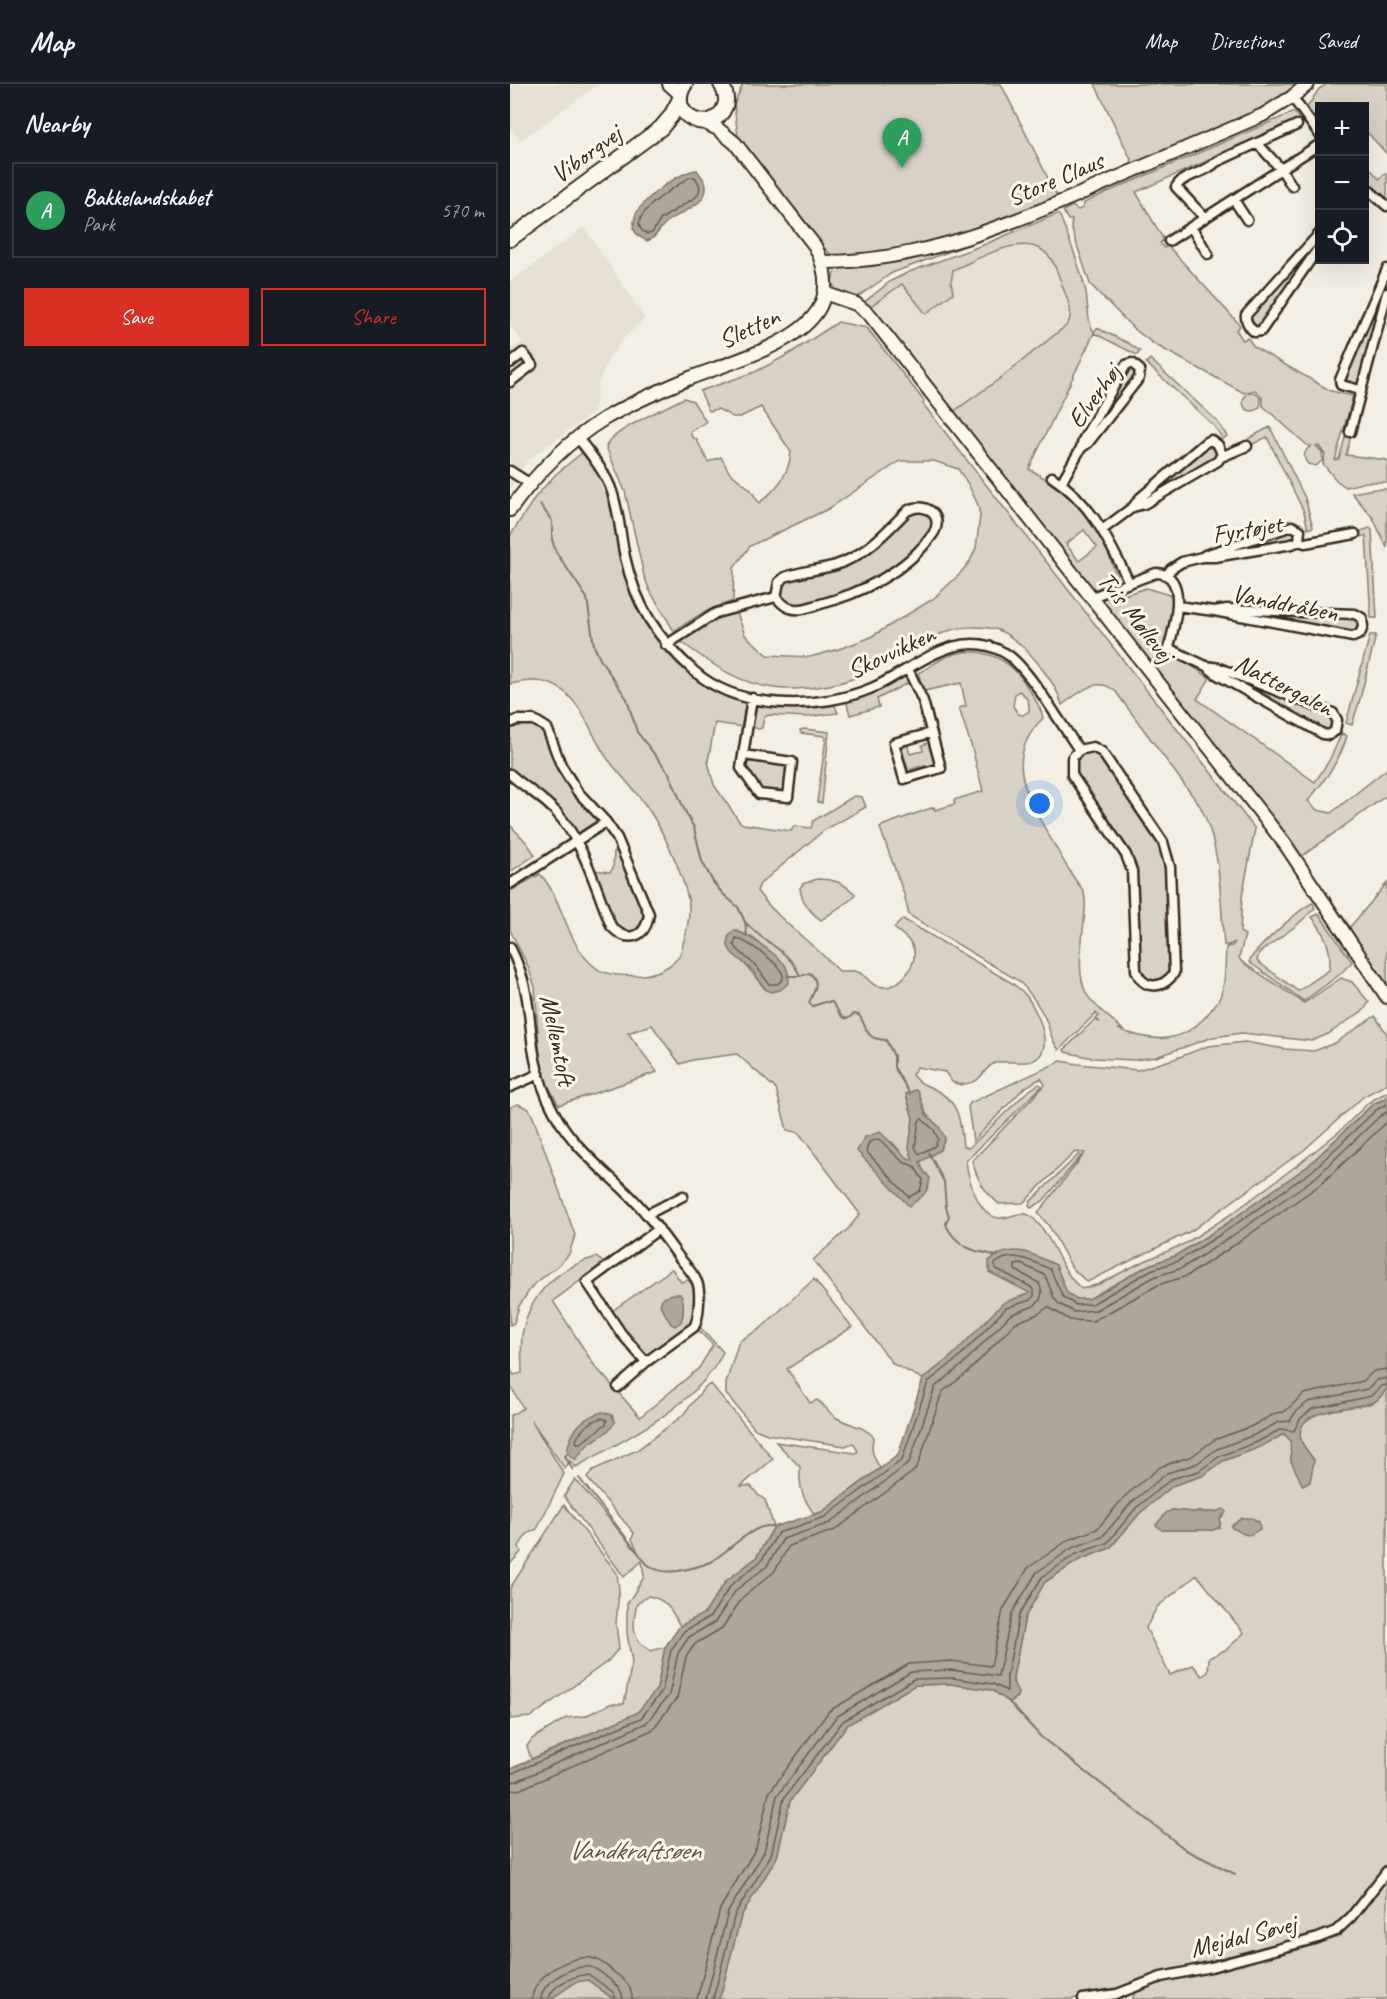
<!DOCTYPE html>
<html lang="en">
<head>
<meta charset="utf-8">
<style>
  body { margin:0; font-family:Caveat,sans-serif; background:#242831; color:#f1f3f6 }
  .controls { position:absolute; right:18px; top:18px; display:grid; overflow:hidden; border-radius:0px; box-shadow:0 6px 24px #0002 }
  .controls button { width:54px; height:54px; display:grid; place-items:center; padding:0; border:0; border-bottom:2px solid #363941; background:#171b24; color:#f1f3f6; font:30px sans-serif }
  .you { position:absolute; left:530px; top:720px; width:21px; height:21px; margin:-15px; border:4px solid #fff; border-radius:50%; background:#1a73e8; box-shadow:0 0 0 9px #1a73e833 }
  .badge { display:grid; place-items:center; width:39px; height:39px; border-radius:50%; background:#d93025; color:#fff; font-size:20px; font-weight:700 }
  .pin { position:absolute; translate:-50% -50px; filter:drop-shadow(0 2px 3px #0008) }
  .pin::after { content:''; position:absolute; top:32px; width:21px; height:18px; background:inherit; clip-path:polygon(0 0,100% 0,50% 100%) }
  .list { margin:0; padding:0; list-style:none }
  h2 { display:flex; justify-content:space-between; align-items:center; height:78px; margin:0; padding:0 24px; font-size:26px }
  h2 small { font-size:20px; font-weight:400; color:#9ea1a6 }
  .list li { display:grid; grid-template-columns:39px 1fr auto; gap:18px; align-items:center; box-sizing:border-box; height:96px; margin:0 12px 12px; padding:0 12px; border:2px solid #363941; border-radius:0px }
  .list b { display:block; font-size:22px; white-space:nowrap }
  .list p { margin:0; font-size:20px; white-space:nowrap; color:#9ea1a6 }
  .list em { font-size:20px; font-style:normal; color:#9ea1a6 }
  .actions { display:flex; gap:12px; padding:18px 24px }
  .actions a { flex:1; padding:14px 0; border:2px solid #d93025; border-radius:0px; text-align:center; font-size:21px; color:#d93025 }
  .actions .main { background:#d93025; color:#fff }
  .icon { flex:none; width:33px; height:33px; fill:none; stroke:currentColor; stroke-width:2; stroke-linecap:round; stroke-linejoin:round }
  .map { position:relative; flex:none; width:877px; height:1915px; overflow:hidden }
  header { display:flex; align-items:center; gap:36px; box-sizing:border-box; height:84px; padding:0 30px; background:#171b24; border-bottom:2px solid #363941 }
  header strong { font-size:28px }
  nav { display:flex; gap:33px; margin-inline-start:auto; font-size:21px }
  main { display:flex }
  aside { flex:1; background:#171b24 }
  .map>svg:first-child { display:block }
</style>
</head>
<body>
<header>
<strong>Map</strong>
<nav><a>Map</a><a>Directions</a><a>Saved</a></nav>
</header>
<main>
<aside>
<h2>Nearby<small></small></h2>
<ul class="list">
<li><span class="badge" style="background:#2e9e5b">A</span><div><b>Bakkelandskabet</b><p>Park</p></div><em>570 m</em></li>
</ul>
<div class="actions"><a class="main">Save</a><a>Share</a></div>
</aside>
<div class="map">
<svg width="877" height="1915" viewBox="0 0 877 1915">
  <rect width="100%" height="100%" fill="#f3efe4"/>
  <filter id="ink" filterUnits="userSpaceOnUse"><feTurbulence type="fractalNoise" baseFrequency=".0167" numOctaves="2"/><feDisplacementMap in="SourceGraphic" scale="12" xChannelSelector="R" yChannelSelector="G"/><feConvolveMatrix kernelMatrix="1 2 1 2 8 2 1 2 1" color-interpolation-filters="sRGB"/></filter>
  <g filter="url(#ink)">
    <path fill="#e5dfd4" d="M0 0H89L10 57 0 43Z
      M74 143 135 234 114 254 98 276 88 301 84 328 17 377 0 405V266L12 258 0 242V198Z
      M506 160 521 161 532 166 540 174 561 226 560 236 544 252 488 296 443 328 358 224 392 200 415 230 441 198 443 186Z"/>
    <path fill="#d8d1c6" stroke="#8a7e72" stroke-width="1.5" fill-rule="evenodd" d="M233 0H491L548 114 492 138 381 169 338 173 320 170 307 156 228 53 224 20Z
      M585 0H790L757 24 624 82Z
      M817 0H877V70L855 46 854 22H810L809 43 796 25 809 5Z
      M784 28 790 36 626 108 654 156 650 159 654 164 658 162 729 240 730 242 726 246 733 256 738 254 744 263 821 307 843 312 825 376 829 375 836 350 841 351 836 371 877 376V398H856L836 403 827 397 813 380 815 371 809 362H806L812 368 813 376 806 382 798 380C792 373 794 367 801 362H798L753 322C753 314 752 311 745 306L734 309 644 260 623 244 580 200 561 143 562 136H558L553 127 562 122 568 126 573 124 574 119 595 109Z
      M855 79 869 95 875 89 877 91V115L855 95Z
      M547 130 550 132C560 157 570 182 576 208 578 220 577 238 584 248L587 244 618 259 630 267 627 271 584 249 519 385C540 396 570 420 583 440 595 457 601 477 608 496L587 505H581L443 328 488 296 557 241C565 228 557 215 552 201 549 193 546 183 541 175 520 143 469 175 443 186L441 198 443 209 416 230 392 200 358 224 353 219 381 197 399 188 473 161ZM574 446 587 463 569 477 556 460Z
      M477 151 478 153 382 189 346 214 326 207 322 198 324 188 328 183 368 180 400 174Z
      M809 151V159L750 242 744 243 739 231Z
      M877 189V201L850 299 848 301 833 298Z
      M328 238 357 244 414 317 413 320 745 745 732 813 730 848 735 851 729 874 732 878 794 919 831 894 842 898 859 918 854 926 818 950 802 957 732 949 703 953 646 973 625 976 583 974 555 968 554 966 584 936 590 938 586 935 589 932 586 929 549 966C542 958 540 948 537 938 530 923 521 909 509 897L399 831 394 810 370 744 374 741 424 723 425 726 445 720 444 716 473 707 462 664 449 624 456 622 451 599 414 607 408 589C417 585 424 579 432 575 464 559 498 571 516 601 522 611 531 622 533 634 502 665 508 695 527 730 539 752 551 773 564 794 567 799 572 803 574 809 577 820 574 835 573 846 571 866 567 890 576 909 582 921 603 936 612 945H608C640 958 671 961 696 932 701 926 707 920 710 913 716 898 715 880 716 863L722 862 725 858 719 861H714C710 815 712 763 690 722L606 608C588 590 569 609 552 621 548 604 537 592 527 578 517 566 503 552 488 546 475 542 451 542 438 547 410 558 384 577 357 589 333 600 303 605 276 605 234 604 202 581 170 557L209 532 226 526 235 551 258 571 300 573 329 565 359 554 423 515 449 491 460 477 466 464 470 432 468 421 458 400 448 385 424 377H390L318 425 240 462 224 484 223 517 194 528 164 547 140 507 134 492 115 407 96 363C100 347 158 323 174 314L183 317 196 338 181 347V352L187 356 198 378 211 373 219 388 240 405 249 419C266 406 279 391 281 368L251 323 230 333H223L208 325 199 327 190 307 245 288 279 270ZM509 607C517 612 520 618 519 627L513 631 508 630 503 622 505 610Z
      M640 275 707 337 717 352 713 355 704 342 636 279Z
      M623 284 627 290 577 357 617 285Z
      M733 318a9 9 0 1 1 18 0a9 9 0 1 1-18 0Z
      M760 343 795 414 803 443 798 445 794 428 757 353 741 361 737 359 739 354Z
      M699 360 706 365 708 372 633 418 631 415Z
      M73 368C102 403 102 432 111 474 123 528 154 579 204 605 214 610 224 613 234 617L236 621 233 643 205 639 198 677 201 690 204 701 229 737 233 740 281 747 284 742 301 744 303 737 344 712 352 713 356 723 313 747 250 800 247 807C270 838 303 859 329 887 335 887 343 886 348 888 354 890 358 896 363 900 381 910 398 893 403 878 409 861 395 853 384 844L393 835 502 899C505 902 510 905 513 908 526 922 548 967 522 977 510 981 498 975 485 979 477 982 474 990 468 995 463 999 456 1000 450 1001L442 998 435 988 407 983 402 991C407 998 414 1001 422 1004 450 1017 450 1035 453 1062L459 1064 517 1008 529 1000 532 1002 456 1077C458 1094 468 1133 490 1134 501 1134 512 1125 522 1133 525 1135 528 1140 531 1143 546 1162 553 1191 572 1205L589 1200 628 1180 676 1159 723 1129 790 1079 832 1045 859 1018 877 1008V1014L863 1020 798 1082 710 1144 665 1172 639 1181 579 1215H567L488 1170 479 1177 521 1209 413 1295 383 1280 303 1176 338 1145 350 1130 289 1049 277 1046 266 1005 227 970 182 976 170 980 142 941 118 949 147 988 49 1021 36 998 30 974 25 903 17 880 0 846V807L30 790C54 816 56 861 85 883 96 893 119 892 133 891 145 890 162 883 169 872 171 869 172 863 173 860 177 847 181 828 178 815 172 788 153 746 137 723 125 706 110 691 97 674 81 651 75 624 52 606 35 594 19 596 0 600V452L26 412 46 390ZM227 847 243 854 274 881 255 905 234 879ZM405 1006 408 1007 416 1030 429 1043 422 1071 409 1078 413 1086 355 1053 382 1058 396 1074 403 1076V1034L396 1010Z
      M864 405H877V464L863 434 842 409Z
      M406 426C457 436 370 492 355 500 336 509 311 520 289 521 283 522 278 519 272 515L270 507 275 499 281 495 319 487Z
      M776 444 785 446 788 452 781 458 705 468Z
      M860 444 862 446 867 534H861L856 452 848 453 847 448Z
      M636 504 663 512 662 527 651 576 661 578 665 571 700 594 687 615 805 698 819 677 832 649 837 652C830 677 814 697 798 717L807 726 821 729 877 685V711L791 773 840 843 877 799V904L592 519 593 514 598 509 612 505 614 511Z
      M715 527 843 531 851 537 846 550Z
      M860 551H866L850 615 842 641 836 639Z
      M710 587 823 634 821 646 814 648 706 588Z
      M394 591 398 599 367 615 369 623 340 631 336 616Z
      M250 620 293 623 324 620 328 629 296 633 259 631 254 633 252 644 249 645 241 643 246 621Z
      M9 640 26 642 32 646 47 683 62 708 86 734V738L67 750 63 748 43 720 0 685V643Z
      M294 645 319 648 312 719 307 718 316 654 314 652 291 649 290 646Z
      M417 653 420 655 428 682 418 686 416 681 401 685 402 691H400L391 662 397 660 400 670 413 667 412 661 418 659Z
      M580 666 590 672 650 763 655 782 659 876 658 890C647 902 634 898 630 882L626 786 623 775 566 690 565 674 569 670Z
      M240 675 278 681 276 708 252 706 236 685 237 678Z
      M0 741 17 759 25 771 0 788Z
      M109 765 135 831 131 844C122 850 114 850 107 843L82 786 100 788 103 784 104 768Z
      M307 795C323 795 333 798 345 810L343 814 311 836C301 829 291 817 290 804L293 800Z
      M803 819 805 824 787 841 749 869 747 877 788 907 819 886C823 868 814 847 802 833L809 830 842 878 829 891 794 917 739 878C743 867 791 823 803 819Z
      M865 932 877 950V1000L854 1012 794 1066 681 1147 577 1198 562 1184 539 1142 528 1129 575 1069 565 1068 513 1119 489 1120C473 1106 468 1097 462 1077L535 1001 531 994 514 1004 463 1057 458 1023 460 1019 551 977 568 980 628 986 664 975 698 962 735 958 775 965 804 967 825 959Z
      M8 1020 19 1025 23 1033 65 1151 59 1170 50 1180 23 1201 9 1222 4 1239 0 1241V1023Z
      M569 1070 571 1072 533 1117 521 1124 519 1122 520 1118Z
      M86 1173 94 1179 43 1217 84 1281 130 1333 189 1284 203 1261 187 1245 190 1243 213 1268C188 1322 115 1355 66 1383L60 1377 55 1385 21 1336 54 1390 27 1445 17 1450 9 1462 11 1468 0 1480V1332L13 1324 0 1301V1285L4 1291 12 1289C12 1275 10 1259 13 1246 21 1208 50 1183 86 1173Z
      M162 1185 171 1198 177 1196C191 1201 185 1225 185 1238L140 1270 136 1271 113 1244 102 1227Z
      M304 1195 342 1243 277 1285 300 1319 307 1316C314 1320 318 1328 325 1333 338 1341 353 1341 364 1353 359 1365 364 1374 370 1384L312 1428 304 1430C292 1412 289 1405 290 1383L266 1358 345 1369 348 1367 343 1359 335 1362 257 1350 245 1345 216 1310V1299L229 1257 250 1245Z
      M201 1300 263 1375 231 1402H241L248 1411 255 1416 264 1443 246 1474 216 1497 195 1529 170 1542C162 1527 157 1515 138 1512L127 1520C122 1540 121 1556 141 1567L155 1563 147 1605 127 1629 21 1675 17 1662 22 1655 56 1634 75 1632 100 1620H114L122 1578 117 1550V1520L134 1493 132 1477 114 1493 54 1412 65 1395 129 1470 122 1455 124 1449 77 1394 83 1386 127 1366 172 1332 195 1303Z
      M877 1305V1781L831 1838 814 1849 682 1881 649 1891 610 1906 560 1915H208L211 1910 231 1832 267 1773 280 1717 337 1641 405 1601 441 1600 482 1606 499 1618 503 1617 504 1602 503 1593 515 1533 535 1498 569 1476 600 1464 630 1429 664 1401 692 1392 713 1377 750 1363 774 1350 777 1351 782 1360 781 1377 804 1376C800 1370 793 1363 791 1356 782 1322 845 1326 864 1318 869 1316 873 1309 877 1305ZM662 1426 682 1428H706C709 1433 712 1438 709 1444L703 1446H652ZM687 1491 734 1549 717 1565 699 1574 698 1588 692 1592 683 1581 660 1591 636 1544 647 1523Z
      M54 1421 107 1489 109 1506 106 1540 109 1564 98 1577 21 1633 0 1635V1504Z
      M877 1792V1915H622L627 1906 649 1898 787 1866 828 1850Z
      M78 1896 103 1915H41L66 1898Z"/>
    <path fill="#afa69a" stroke="#817468" stroke-width="1.5" d="M187 86C190 91 196 97 196 102 198 121 168 129 157 138 148 145 149 152 137 157L128 152 123 144C124 140 124 134 126 130 134 114 169 88 187 86Z
      M224 847C237 849 266 870 275 881 278 886 279 893 279 899L270 906 261 908 255 905 243 887 222 869 218 862V853Z
      M405 1006 408 1007 416 1030 429 1043 435 1054 430 1066 410 1078 413 1086 420 1094C417 1111 413 1112 399 1122L347 1067 355 1053 370 1048 396 1073 403 1076 399 1064 403 1034 396 1010Z
      M877 1014V1305C873 1309 869 1316 864 1318 845 1326 782 1322 791 1356 793 1363 800 1370 804 1376L800 1398 793 1402 781 1377 780 1356 774 1350 750 1363 713 1377 692 1392 664 1401 630 1429 600 1464 569 1476 535 1498 515 1533 503 1593V1598L508 1609 507 1613 499 1618 482 1606 441 1600 405 1601 337 1641 280 1717 267 1773 231 1832 211 1910 208 1915H103L78 1896 66 1898 41 1915H0V1685L127 1629 147 1605 155 1563 170 1542 195 1529 216 1497 246 1474 264 1443 312 1428 388 1371 413 1295 442 1272 493 1219 520 1209 479 1188V1177C503 1158 522 1170 546 1181L557 1209 567 1215H579L639 1181 665 1172 710 1144 798 1082 863 1020Z
      M162 1210H170C175 1217 174 1230 171 1238L165 1242 161 1240 150 1221 152 1215Z
      M93 1328 102 1331 105 1338C99 1349 88 1353 79 1360 73 1364 71 1370 66 1375L61 1373 57 1366C62 1345 72 1333 93 1328Z
      M713 1425 716 1428 710 1435V1443L703 1446H652L646 1441 656 1429 662 1426 682 1428H706Z
      M732 1434H742L749 1438 750 1445C734 1456 736 1449 722 1444L721 1442Z"/>
    <g fill="none" stroke-linecap="round" stroke-linejoin="round">
      <path stroke="#695c50" stroke-width="1.5" d="M180 93H185C190 101 192 105 186 113L151 135 142 149 137 150C108 135 169 101 180 93Z
        M226 854C236 857 274 881 273 893 273 897 270 898 267 900H259L247 883 227 865 224 860Z
        M412 1035 424 1046 428 1055 425 1062 409 1070 405 1063 409 1037Z
        M369 1055 393 1078 404 1082 413 1096 410 1107 399 1113 356 1067 359 1058Z
        M92 1334 97 1336 96 1340 71 1359H67L66 1356C72 1344 79 1338 92 1334Z
        M0 1690 131 1634 152 1607 161 1566 174 1547 200 1533 221 1501 251 1477 268 1449 315 1433 392 1376 418 1298 446 1276 496 1224 520 1216 524 1212V1207L521 1203 485 1184V1180C502 1165 523 1178 540 1185L553 1213 566 1221 582 1220 641 1186 668 1177 713 1149 802 1087 866 1026 877 1020
        M0 1698 7 1697 136 1639 159 1611 168 1569 179 1553 205 1538 226 1506 257 1482 273 1455 320 1439 399 1379 425 1303 451 1282 500 1231 524 1222 530 1216 532 1208 529 1199 505 1186V1181L511 1180 535 1191 544 1214 549 1220 564 1228 586 1226 644 1193 672 1184 718 1155 806 1093 870 1032 877 1028
        M0 1707 11 1705 142 1646 167 1614 176 1573 185 1560 212 1544 233 1513 264 1488 279 1462 325 1446 404 1387 409 1378 432 1308 457 1289 505 1239 528 1230 538 1223 560 1236 583 1237 648 1201 677 1192 723 1162 811 1100 877 1038
        M22 1915C23 1892 60 1870 82 1874 91 1876 98 1883 105 1889 115 1896 122 1902 122 1915
        M31 1915C32 1897 63 1881 80 1883 87 1884 94 1891 100 1896 107 1902 112 1905 113 1915
        M39 1915C41 1900 65 1892 78 1890L103 1908 106 1915
        M187 1915 210 1825 246 1764 259 1709 319 1627 399 1580 441 1577 481 1582 493 1526 518 1484 558 1456 587 1445 615 1412 650 1383 682 1372 704 1356 740 1343 766 1329 774 1328 794 1310 853 1297 864 1287 877 1285
        M196 1915 218 1828 254 1768 267 1712 326 1633 401 1588 441 1586 488 1592 502 1529 527 1488 562 1464 592 1453 621 1419 657 1389 686 1380 707 1365 744 1351 769 1338 780 1337 785 1329 798 1318 857 1305 867 1296 877 1294
        M203 1915 225 1830 261 1771 274 1714 333 1637 404 1595 442 1594 483 1600 497 1607V1592L509 1531 532 1493 566 1470 597 1459 626 1424 661 1395 689 1387 710 1372 747 1358 771 1345 784 1347 790 1335 802 1325 861 1312 871 1302 877 1301"/>
      <path stroke="#817468" stroke-width="2" d="M30 420 42 437V456L46 468 77 514 84 562 90 575 117 615 127 648 159 689 174 725 184 744 192 777 203 798 213 810 228 823 235 838 237 852
        M235 838C252 858 280 866 290 892
        M277 892H290L300 889C311 899 304 906 299 919L303 922 315 918H322L332 933 337 935 344 930 349 931C359 946 354 955 376 956L384 972V983L400 1010
        M419 1069 434 1098 436 1123 439 1132 436 1140C440 1152 453 1163 466 1167 473 1168 478 1169 485 1172
        M58 1369 55 1372 63 1386
        M69 1394 137 1480C147 1488 156 1488 168 1487 179 1485 189 1483 200 1478 216 1470 246 1436 264 1443
        M499 1618 531 1653 676 1766 725 1790"/>
      <g stroke="#3b2a1e" stroke-width="13">
        <path id="street" d="M782 13 810 51
          M747 59 771 85 782 102
          M854 102 877 122
          M724 116 737 136
          M695 134 666 103C673 90 695 90 706 78L787 41
          M681 143 698 170
          M810 149 736 231C735 237 740 245 745 248L751 247 810 162
          M659 157 810 60
          M0 279 13 269 22 281 0 298
          M850 306 831 301 830 296 877 185
          M840 348 877 209
          M67 353C79 368 92 384 100 402 109 424 110 450 115 473 126 522 147 554 184 587 229 627 310 626 362 604 405 585 447 541 495 569 517 581 553 643 569 666L562 674V691L616 771 622 787 626 886C633 907 653 905 664 889L660 783 653 758 592 668 583 663 569 666
          M711 373 737 362
          M0 387 19 399
          M542 393C583 420 598 456 619 498
          M551 399 571 364 578 359 629 294 630 286 622 279 616 281 573 356 571 364
          M592 446 623 423 634 420 708 377 712 370 708 361 701 356 696 358 630 414 623 423
          M695 471 782 442 790 446 789 457
          M657 491 661 485 672 478 692 473H705L782 460 789 457 795 459 845 450
          M582 513 646 489C683 489 661 554 656 574
          M667 522 704 527 717 525 845 530 852 534 853 543 850 550 843 553 704 527
          M156 561 206 529 266 513 269 498 275 493C291 487 309 486 326 481 356 471 376 448 397 427 415 416 435 432 423 450 396 488 350 510 307 521 298 524 289 527 280 524 273 522 270 517 266 513
          M658 564 696 582 709 584 823 629 827 636 825 647 819 651 813 650 706 590 696 582
          M398 585 413 617 431 684 394 695 384 659 421 649
          M0 639 7 636H24L37 644 51 681 67 707 96 738 107 754 139 830C136 854 117 860 101 842 86 805 74 759 47 729 33 713 15 704 0 690
          M234 671 282 678 278 713 249 710 231 684 242 614
          M0 800 96 738
          M0 863C19 901 18 924 23 964 28 998 42 1032 65 1058 80 1076 97 1090 114 1106 134 1125 150 1147 166 1169 172 1178 183 1188 187 1198 191 1207 189 1235 184 1243L136 1278
          M0 1003 29 990
          M138 1130 173 1112
          M108 1303 136 1278 111 1249 77 1198 149 1145
          M573 1915 607 1910 651 1893 701 1883 808 1854 826 1847 841 1833 877 1787"/>
      </g>
      <g stroke="#3b2a1e" stroke-width="16">
        <path id="secondary" d="M159 0 170 10
          M313 178C413 178 507 138 597 98 649 76 701 53 753 31L782 13 798 0
          M314 209 346 220 360 231 775 760 877 913
          M0 426C26 390 56 358 94 335 121 319 151 306 180 294 216 280 277 263 302 234 321 213 317 186 305 162L225 59 208 45 193 38"/>
      </g>
      <g stroke="#3b2a1e" stroke-width="18">
        <path id="primary" d="M175 0C154 32 203 54 215 22 218 14 215 7 211 0
          M0 155 151 44 161 32 170 15"/>
      </g>
      <use href="#street" stroke="#fbf7ec" stroke-width="8"/>
      <use href="#secondary" stroke="#fbf7ec" stroke-width="12"/>
      <use href="#primary" stroke="#fbf7ec" stroke-width="14"/>
    </g>
  </g>
  <g text-anchor="middle" dominant-baseline="central" stroke-width="6" stroke-linejoin="round" paint-order="stroke">
    <g font-size="26" fill="#3b2a1e" stroke="#fbf7ec">
      <text transform="translate(76 70) rotate(-36)">Viborgvej</text>
      <text transform="translate(545 95) rotate(-23)">Store Claus</text>
      <text transform="translate(239 244) rotate(-25)">Sletten</text>
      <text transform="translate(584 312) rotate(-54)">Elverhøj</text>
      <text transform="translate(737 445) rotate(-9)">Fyrtøjet</text>
      <text transform="translate(775 519) rotate(11)">Vanddråben</text>
      <text transform="translate(626 533) rotate(52)">Tvis Møllevej</text>
      <text transform="translate(381 568) rotate(-25)">Skovvikken</text>
      <text transform="translate(774 601) rotate(27)">Nattergalen</text>
      <text transform="translate(48 956) rotate(78)">Mellemtoft</text>
      <text transform="translate(733 1852) rotate(-14)">Mejdal Søvej</text>
    </g>
    <g font-size="27" font-style="italic" fill="#645549" stroke="#fbf7ec">
      <text x="124" y="1766">Vandkraftsøen</text>
    </g>
  </g>
</svg>
<div class="controls">
<button>+</button>
<button>−</button>
<button><svg class="icon" aria-label="locate" viewBox="0 0 24 24"><circle cx="12" cy="12" r="6"/><path d="M12 2v4M12 18v4M2 12h4M18 12h4"/></svg></button>
</div>
<div class="you"></div>
<div class="pin badge" style="left:392px;top:84px;background:#2e9e5b">A</div>
</div>
</main>
</body>
</html>
